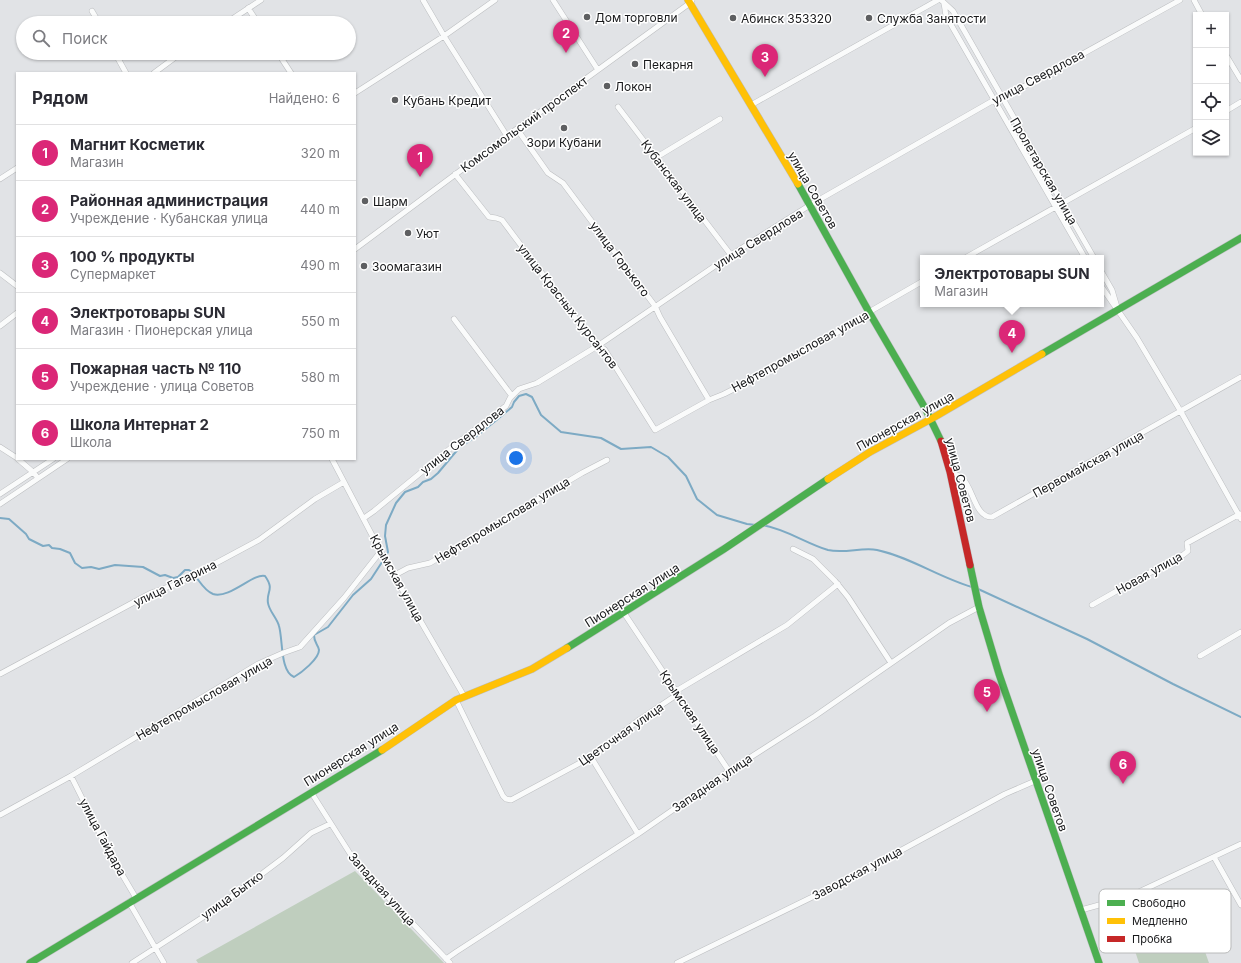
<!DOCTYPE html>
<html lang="ru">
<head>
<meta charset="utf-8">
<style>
  body { margin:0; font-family:Inter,sans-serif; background:#f2f2f3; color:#2b2b33 }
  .controls { position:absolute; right:12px; top:12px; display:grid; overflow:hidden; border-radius:0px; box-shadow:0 1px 3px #0004 }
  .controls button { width:36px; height:36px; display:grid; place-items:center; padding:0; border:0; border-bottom:1px solid #e1e1e2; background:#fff; color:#2b2b33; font:20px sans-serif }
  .you { position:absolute; left:516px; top:458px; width:14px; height:14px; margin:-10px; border:3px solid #fff; border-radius:50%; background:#1a73e8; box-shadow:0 0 0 6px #1a73e833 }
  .badge { display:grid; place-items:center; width:26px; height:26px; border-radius:50%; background:#db2777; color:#fff; font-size:13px; font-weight:700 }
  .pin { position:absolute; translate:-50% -33px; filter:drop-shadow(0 1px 2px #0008) }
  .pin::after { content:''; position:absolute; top:21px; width:14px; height:12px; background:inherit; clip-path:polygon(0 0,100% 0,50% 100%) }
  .popup { position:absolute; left:920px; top:255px; width:184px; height:52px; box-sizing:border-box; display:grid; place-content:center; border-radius:0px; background:#fff; filter:drop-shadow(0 1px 3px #0005); font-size:13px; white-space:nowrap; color:#7c7c81 }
  .popup b { font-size:15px; color:#2b2b33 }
  .popup::after { content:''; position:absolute; left:50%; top:100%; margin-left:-8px; border:8px solid transparent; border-top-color:#fff }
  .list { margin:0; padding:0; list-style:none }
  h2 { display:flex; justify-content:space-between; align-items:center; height:52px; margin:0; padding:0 16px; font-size:17px }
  h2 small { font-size:13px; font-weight:400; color:#7c7c81 }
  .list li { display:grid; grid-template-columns:26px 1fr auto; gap:12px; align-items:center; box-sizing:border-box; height:56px; padding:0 16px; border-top:1px solid #e1e1e2 }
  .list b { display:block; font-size:15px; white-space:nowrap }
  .list p { margin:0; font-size:13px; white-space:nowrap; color:#7c7c81 }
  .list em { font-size:13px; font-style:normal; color:#7c7c81 }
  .icon { flex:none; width:22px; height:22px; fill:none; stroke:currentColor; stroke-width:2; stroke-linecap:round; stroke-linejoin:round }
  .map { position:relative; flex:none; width:1241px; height:963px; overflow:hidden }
  .search { position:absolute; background:#fff; box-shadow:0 1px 3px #0004; left:16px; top:16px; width:340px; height:44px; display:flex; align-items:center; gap:10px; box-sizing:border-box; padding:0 14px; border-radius:22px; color:#7c7c81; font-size:15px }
  .panel { position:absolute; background:#fff; box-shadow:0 1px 3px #0004; left:16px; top:72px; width:340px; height:388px; border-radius:0px }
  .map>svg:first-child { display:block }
</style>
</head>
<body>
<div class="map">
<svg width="1241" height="963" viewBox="0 0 1241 963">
  <rect width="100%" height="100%" fill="#e1e3e6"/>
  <path fill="#bfcebe" d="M355 871 444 963H198L196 960Z
    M1184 892 1209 963H1139L1121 909 1160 893Z"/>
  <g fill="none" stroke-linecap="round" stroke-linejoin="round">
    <path stroke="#7daac4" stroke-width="2" d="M0 518 9 519 26 534 29 539 43 546 49 545 52 548 60 549 70 553 75 563 82 568 91 567 99 569 115 565 143 567 160 576 165 575 173 578 178 577 185 570H189C198 576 202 590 213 594 230 599 253 573 265 576 275 590 266 591 268 603 269 611 277 618 279 626 283 639 280 672 294 677 301 673 319 659 319 650 318 644 314 643 314 635L328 627 353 595 371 579 386 556 388 552 385 536 386 525 396 503 405 492 418 487 423 482 431 479 438 473 459 448 478 435 499 418 512 407 514 402 519 396 526 394 532 397 541 415 561 432 601 438 621 449 651 447 668 457 686 476 697 499 717 515 747 524 756 525
      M762 525C786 529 805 543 828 550 844 554 862 547 877 550 910 557 940 578 972 587
      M976 588 1087 639 1173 684 1241 717"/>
    <g stroke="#bcbec0" stroke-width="6">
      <path id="street" d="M423 0 444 36 507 136
        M553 0 598 70
        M941 0 953 11 1094 258
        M1194 0 1202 15
        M944 3 946 16 1085 258
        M248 8 258 23
        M92 11 99 23
        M226 23 261 0
        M115 53 126 73
        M278 53 291 73
        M1226 55 1241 80
        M154 73 181 53
        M355 93 444 36 495 0
        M751 105 938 0
        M618 107 731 255
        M1226 111 1241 102
        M517 129 548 173 563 183 655 306 660 317 709 400
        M657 157 720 119
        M455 174 489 217 496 218 502 220 592 340 605 350 655 430 709 400 724 394 771 370 861 319 869 312 923 281
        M0 179 17 168
        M355 249 507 136 690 3 692 0
        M965 258 1196 128
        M1101 271 1112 290 1117 307
        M0 273 17 286
        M1101 286 1137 338 1181 412 1241 519
        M454 319 512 396
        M0 326 17 313
        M0 447 17 458
        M18 459 33 472 38 478
        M332 459 384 558 464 696
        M950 472C954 474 959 475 962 478 973 487 975 518 992 517L1241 377
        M0 494 53 459
        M0 504 67 459
        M364 518 374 511 452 447 506 406 510 398 519 389 537 383 599 345 731 255 810 205 994 100 1003 98 1180 0
        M793 549 813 559 835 581 848 597 891 663
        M395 575 408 568 430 563 582 473 607 460
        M1092 605 1136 580 1183 555 1188 551 1187 543 1240 514
        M624 613 729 771
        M1200 656 1241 632
        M0 674 151 593 165 588 177 584 259 540 315 499 344 482
        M676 691 787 625 838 584
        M456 700 503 796 506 799 511 800 591 757 639 720 678 694
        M591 757 638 834
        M71 776 110 854 136 898
        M311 792 356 863 450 963
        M0 815 71 776 258 664 283 653 300 647 344 598 381 551
        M1214 857 1241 905
        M129 902 164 963
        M1081 910 1128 897 1241 844
        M446 959 456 952 638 834 729 771 815 716 949 623 979 607
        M132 963 211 912 283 858 311 833 330 824
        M677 963 839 884 1005 794 1035 781"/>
    </g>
    <g stroke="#bcbec0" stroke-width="8">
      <path id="fast" d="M798 184 869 312 925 408 941 441
        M1042 354 1241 238
        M970 565 979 607 999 674 1099 963
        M567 648 724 549 828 479
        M30 963 382 750"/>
    </g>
    <g stroke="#bcbec0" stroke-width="8">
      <path id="slow" d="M688 0 798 184
        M828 479 870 452 931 419 1042 354
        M382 750 456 700 532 669 567 648"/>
    </g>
    <g stroke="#bcbec0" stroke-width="8">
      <path id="jam" d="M941 441 950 472 970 565"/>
    </g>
    <use href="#street" stroke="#fafbfb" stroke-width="5"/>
    <use href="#fast" stroke="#4caf50" stroke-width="7"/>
    <use href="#slow" stroke="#ffc107" stroke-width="7"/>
    <use href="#jam" stroke="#c62828" stroke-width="7"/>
  </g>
  <g fill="#5e5f61" stroke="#fff" stroke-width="1.5">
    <circle cx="587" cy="17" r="4"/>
    <circle cx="733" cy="18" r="4"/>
    <circle cx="869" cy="18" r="4"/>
    <circle cx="635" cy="64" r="4"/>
    <circle cx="607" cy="86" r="4"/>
    <circle cx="395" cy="100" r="4"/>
    <circle cx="564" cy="128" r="4"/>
    <circle cx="365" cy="201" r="4"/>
    <circle cx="408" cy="233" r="4"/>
    <circle cx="364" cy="266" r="4"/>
  </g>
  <g text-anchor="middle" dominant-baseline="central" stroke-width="3" stroke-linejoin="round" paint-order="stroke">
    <g font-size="12" fill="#17181a" stroke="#fff" text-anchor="start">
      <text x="595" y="17">Дом торговли</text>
      <text x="741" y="18">Абинск 353320</text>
      <text x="877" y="18">Служба Занятости</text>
      <text x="643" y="64">Пекарня</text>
      <text x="615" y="86">Локон</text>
      <text x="403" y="100">Кубань Кредит</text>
      <text x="564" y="142" text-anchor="middle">Зори Кубани</text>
      <text x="373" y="201">Шарм</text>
      <text x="416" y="233">Уют</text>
      <text x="372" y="266">Зоомагазин</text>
    </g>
    <g font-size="12" fill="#17181a" stroke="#fff">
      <text transform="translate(1038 77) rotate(-28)">улица Свердлова</text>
      <text transform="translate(524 124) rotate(-36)">Комсомольский проспект</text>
      <text transform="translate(1044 171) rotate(60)">Пролетарская улица</text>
      <text transform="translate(674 181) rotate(53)">Кубанская улица</text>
      <text transform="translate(813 190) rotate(60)">улица Советов</text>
      <text transform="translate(758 239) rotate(-32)">улица Свердлова</text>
      <text transform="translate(620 259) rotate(53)">улица Горького</text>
      <text transform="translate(568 306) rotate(52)">улица Красных Курсантов</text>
      <text transform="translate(800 351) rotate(-29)">Нефтепромысловая улица</text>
      <text transform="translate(905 421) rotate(-29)">Пионерская улица</text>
      <text transform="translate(462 440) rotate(-38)">улица Свердлова</text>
      <text transform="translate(1088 464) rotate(-29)">Первомайская улица</text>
      <text transform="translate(961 480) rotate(75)">улица Советов</text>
      <text transform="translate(502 520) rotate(-31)">Нефтепромысловая улица</text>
      <text transform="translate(1149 573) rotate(-29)">Новая улица</text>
      <text transform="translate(397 578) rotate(61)">Крымская улица</text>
      <text transform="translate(175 583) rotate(-26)">улица Гагарина</text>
      <text transform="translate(632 595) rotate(-32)">Пионерская улица</text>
      <text transform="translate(204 698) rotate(-30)">Нефтепромысловая улица</text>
      <text transform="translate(690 712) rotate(56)">Крымская улица</text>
      <text transform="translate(621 734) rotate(-35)">Цветочная улица</text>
      <text transform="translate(351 754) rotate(-32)">Пионерская улица</text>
      <text transform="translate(712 783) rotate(-34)">Западная улица</text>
      <text transform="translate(1050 790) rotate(71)">улица Советов</text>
      <text transform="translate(103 837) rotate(62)">улица Гайдара</text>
      <text transform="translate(857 873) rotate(-28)">Заводская улица</text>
      <text transform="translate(382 889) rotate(48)">Западная улица</text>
      <text transform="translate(232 895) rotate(-36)">улица Бытко</text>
    </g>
  </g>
  <rect x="1099" y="889" width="132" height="64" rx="6" fill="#fff" stroke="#b9baba" stroke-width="1"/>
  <rect x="1107" y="900" width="18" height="6" fill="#4caf50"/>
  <rect x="1107" y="918" width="18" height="6" fill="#ffc107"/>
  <rect x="1107" y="936" width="18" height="6" fill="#c62828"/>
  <g font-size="11" fill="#17181a">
    <text x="1132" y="907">Свободно</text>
    <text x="1132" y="925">Медленно</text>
    <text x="1132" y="943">Пробка</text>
  </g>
</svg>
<div class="controls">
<button>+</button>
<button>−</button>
<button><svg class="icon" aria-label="locate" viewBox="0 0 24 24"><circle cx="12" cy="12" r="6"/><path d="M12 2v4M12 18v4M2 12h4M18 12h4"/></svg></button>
<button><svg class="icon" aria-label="layers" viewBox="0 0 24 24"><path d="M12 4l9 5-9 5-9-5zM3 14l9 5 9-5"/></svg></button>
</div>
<div class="you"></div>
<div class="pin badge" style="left:420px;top:177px">1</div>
<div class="pin badge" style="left:566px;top:53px">2</div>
<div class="pin badge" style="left:765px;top:77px">3</div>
<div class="pin badge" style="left:1012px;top:353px">4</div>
<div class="popup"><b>Электротовары SUN</b>Магазин</div>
<div class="pin badge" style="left:987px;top:712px">5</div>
<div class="pin badge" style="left:1123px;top:784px">6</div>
<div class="search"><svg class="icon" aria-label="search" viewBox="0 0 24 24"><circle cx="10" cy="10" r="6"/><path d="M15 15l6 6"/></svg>Поиск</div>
<section class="panel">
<h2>Рядом<small>Найдено: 6</small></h2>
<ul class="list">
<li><span class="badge">1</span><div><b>Магнит Косметик</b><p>Магазин</p></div><em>320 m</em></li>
<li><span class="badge">2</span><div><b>Районная администрация</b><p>Учреждение · Кубанская улица</p></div><em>440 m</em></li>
<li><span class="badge">3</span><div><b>100 % продукты</b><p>Супермаркет</p></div><em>490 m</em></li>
<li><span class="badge">4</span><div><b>Электротовары SUN</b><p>Магазин · Пионерская улица</p></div><em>550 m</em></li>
<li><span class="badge">5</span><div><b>Пожарная часть № 110</b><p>Учреждение · улица Советов</p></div><em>580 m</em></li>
<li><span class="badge">6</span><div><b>Школа Интернат 2</b><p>Школа</p></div><em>750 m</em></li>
</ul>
</section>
</div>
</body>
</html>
